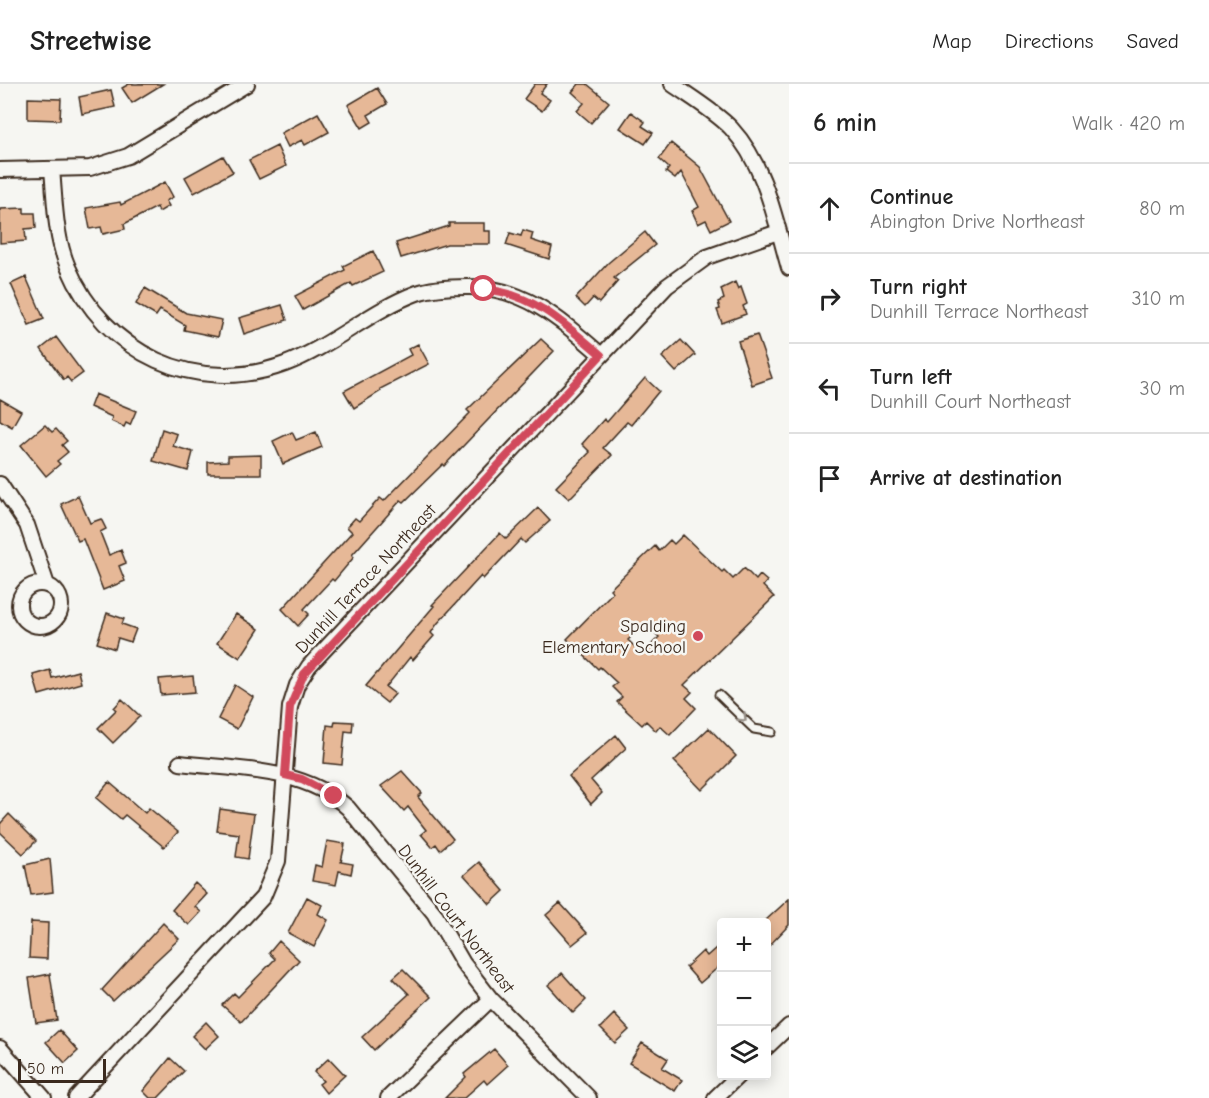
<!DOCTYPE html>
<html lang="en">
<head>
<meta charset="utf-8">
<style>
  body { margin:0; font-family:"Comic Neue",sans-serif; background:#f6f6f6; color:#222 }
  .controls { position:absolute; right:18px; bottom:18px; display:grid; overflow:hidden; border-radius:6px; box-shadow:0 3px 15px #0003 }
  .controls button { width:54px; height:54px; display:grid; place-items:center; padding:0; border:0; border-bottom:2px solid #e0e0e0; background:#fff; color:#222; font:30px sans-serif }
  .scale { position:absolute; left:18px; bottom:15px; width:88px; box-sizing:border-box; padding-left:6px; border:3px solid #3b2a1e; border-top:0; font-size:16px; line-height:21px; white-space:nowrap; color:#3b2a1e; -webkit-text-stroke:4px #f6f6f2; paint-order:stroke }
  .stop { position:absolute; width:18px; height:18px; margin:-14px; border:4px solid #d1495b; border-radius:50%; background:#fff }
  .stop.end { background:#d1495b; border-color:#fff; box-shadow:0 2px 6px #0008 }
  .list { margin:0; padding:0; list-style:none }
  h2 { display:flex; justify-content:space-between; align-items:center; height:78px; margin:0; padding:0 24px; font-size:26px }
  h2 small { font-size:20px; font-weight:400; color:#767676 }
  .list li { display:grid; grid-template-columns:39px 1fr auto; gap:18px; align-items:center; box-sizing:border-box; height:90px; padding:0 24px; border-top:2px solid #e0e0e0 }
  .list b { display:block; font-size:22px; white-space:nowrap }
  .list p { margin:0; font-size:20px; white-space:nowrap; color:#767676 }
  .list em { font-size:20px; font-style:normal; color:#767676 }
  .icon { flex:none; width:33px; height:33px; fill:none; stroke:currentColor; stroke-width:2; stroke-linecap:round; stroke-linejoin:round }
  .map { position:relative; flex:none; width:789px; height:1014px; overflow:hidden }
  header { display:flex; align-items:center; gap:36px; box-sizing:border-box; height:84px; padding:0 30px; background:#fff; border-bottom:2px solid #e0e0e0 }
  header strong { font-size:28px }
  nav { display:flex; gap:33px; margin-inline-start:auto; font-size:21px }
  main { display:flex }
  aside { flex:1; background:#fff }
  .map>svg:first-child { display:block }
</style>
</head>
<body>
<header>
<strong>Streetwise</strong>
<nav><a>Map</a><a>Directions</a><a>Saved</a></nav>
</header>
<main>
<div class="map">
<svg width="789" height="1014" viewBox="0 0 789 1014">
  <rect width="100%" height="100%" fill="#f6f6f2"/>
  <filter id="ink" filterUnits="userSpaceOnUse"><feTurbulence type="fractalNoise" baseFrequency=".0167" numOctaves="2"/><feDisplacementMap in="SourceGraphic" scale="12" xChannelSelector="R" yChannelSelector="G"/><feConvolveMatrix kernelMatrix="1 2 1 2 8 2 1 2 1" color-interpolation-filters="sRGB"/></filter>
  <g filter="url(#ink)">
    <path fill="#e6b897" stroke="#3b2a1e" stroke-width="1.5" fill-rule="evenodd" d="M129 0H163L132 19 122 4Z
      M535 0H547L540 9 550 16 542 27 524 15Z
      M579 0H587L609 18 591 39 577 27 584 19 572 8Z
      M377 4 387 20 368 31 372 38 362 44 348 21Z
      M111 6 115 23 82 30 79 13Z
      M28 14 61 15 60 36 28 35Z
      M631 28 645 38 642 42 653 49 645 60 620 44Z
      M318 29 329 48 305 61 302 56 288 63 281 49Z
      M671 59 700 83 729 137 711 146 706 136 698 140 692 127 699 123 681 88 675 95 666 88 669 84 659 75Z
      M277 62 286 82 259 95 249 76Z
      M223 72 233 88 194 109 185 93Z
      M165 98 173 113 166 117 169 122 159 128 157 123 124 140 125 145 103 150 101 143 90 145 86 124 120 118 121 121Z
      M24 124V129H35L36 144 25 145 26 157 0 159V125Z
      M449 139H484V147H490V160H447L401 174 396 159 449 142Z
      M523 146 533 149 531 156 552 163 549 175 506 161 510 149 521 152Z
      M645 148 655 161 614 194 618 197 599 219 593 214 585 223 576 214 608 179Z
      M373 167 383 188 353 202 351 199 303 226 295 212 345 186 343 182Z
      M26 193 44 235 29 241 11 200Z
      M735 198 738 205 741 203 747 220 743 222 746 230 722 239 717 226 720 225 718 218 724 215 721 205Z
      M145 204 186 229 222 236 218 253 184 246 185 241 160 226 156 232 136 220Z
      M282 221 287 236 244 250 239 234Z
      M757 251 772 294 752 301 738 257Z
      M56 253 83 289 71 298 67 293 64 296 41 265Z
      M541 255 554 267 444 382 443 380 404 418 401 416 352 471 354 473 334 497 332 495 304 525 309 530 298 542 282 525 352 448 347 443 355 434 359 437 380 414 384 417 470 329 467 326Z
      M681 256 695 271 676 288 662 273Z
      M418 260 429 280 380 305 381 307 354 324 344 307 411 271 408 265Z
      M645 294 659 307 631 341 627 338 603 364 612 371 569 415 556 403 590 368 582 360 604 335 607 338Z
      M95 310 136 327 130 341 126 339 124 343 111 337 112 333 90 323Z
      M0 315 21 327 12 343 0 336Z
      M45 341 52 348 56 345 67 357 62 361 68 368 57 377 60 380 46 392 21 361Z
      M162 345 177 350 173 362 193 368 188 387 153 377Z
      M292 348 296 356 316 348 322 363 283 380 273 357Z
      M261 371V390H208V378L228 377V372Z
      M78 412 90 439 101 435 106 445 100 448 109 471 121 466 126 479 119 482 125 497 103 506 83 455 78 457 61 420Z
      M538 424 550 437 525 459 521 455 483 495 481 492 437 540 431 549 434 552 413 576 410 573 386 603 395 610 387 619 366 602 434 522 432 521 500 449 506 455Z
      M683 451 722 488 724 486 733 495 744 484 756 496 760 491 767 497 763 502 774 513 684 601 692 608 686 614 696 624 670 651 660 642 656 647 646 637 642 641 617 618 622 613 612 603 617 599 600 583 598 585 567 555 613 508 610 505 655 462 659 467 670 456 674 460ZM645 539 659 553 642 570 628 556Z
      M107 529 124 535 122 540 136 545 131 558 118 554 115 565 97 559Z
      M236 530 259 545 240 574 217 559Z
      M50 586 52 594 78 587 81 599 39 611 33 591Z
      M193 592 195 608 161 611 159 595Z
      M235 601 253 613 237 645 218 635Z
      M122 615 140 632 113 659 98 644 116 626 114 624Z
      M335 637 353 638 352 648 345 647 342 681 324 679 327 641 334 642Z
      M709 644 736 672 702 706 674 677Z
      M616 651 626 664 591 696 602 709 591 720 569 692Z
      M402 687 422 709 418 713 453 755 440 766 436 760 432 763 421 750 426 746 408 723 404 727 381 702Z
      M109 698 145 729 149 724 178 748 164 763 125 731 121 735 96 714Z
      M220 725 254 730 248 775 236 773 239 750 217 747Z
      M9 730 36 757 23 770 0 748V740Z
      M327 757 345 760 341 778 353 780 351 790 339 787 336 801 312 797 315 781 322 783Z
      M50 775 53 808 31 811 25 781Z
      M479 778 504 807 490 820 464 791Z
      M195 799 207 810 195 823 201 828 189 841 172 826Z
      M307 813 322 821 318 830 328 836 314 863 288 849Z
      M789 815V841L766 865V836Z
      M560 819 587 849 572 861 546 831Z
      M31 838 48 839 47 875 29 874Z
      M163 839 179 855 113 917 102 906Z
      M279 857 299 876 241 938 222 921 234 909 238 913 275 875 269 869Z
      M716 864 722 870V880L700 899 686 883 703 867 707 872Z
      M403 885 431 913 374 966 362 953 409 910 393 894Z
      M562 889 586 916 573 929 548 901Z
      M50 890 57 936 36 939 29 894Z
      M614 930 629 946 615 959 600 944Z
      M206 938 219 952 205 965 192 952Z
      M59 946 78 967 65 979 46 958Z
      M642 959 668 975 662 984 682 996 675 1007 629 979Z
      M494 965 508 981 487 1000 484 996 464 1014H445L466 993 464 990Z
      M170 974 184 987 158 1014H150L143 1007Z
      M329 974 345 991 326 1009 319 1000 323 997 314 988Z"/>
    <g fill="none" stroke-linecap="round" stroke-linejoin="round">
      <g stroke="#3b2a1e" stroke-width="11">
        <path id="lane" d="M719 611 754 645 772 648"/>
      </g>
      <g stroke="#3b2a1e" stroke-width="18">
        <path id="street" d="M672 0C692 14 714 27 731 44 766 82 775 136 789 184
          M52 85C55 118 55 153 68 183 104 269 196 313 285 280 331 263 371 226 417 209 431 204 452 203 467 203 524 202 561 236 601 271
          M0 86 90 84 128 72 247 0
          M0 400 27 441 47 501
          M19 521a21 21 0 1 1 42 0a21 21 0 1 1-42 0Z
          M180 679C237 686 303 683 348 724L434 829 463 879 491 915 589 1014
          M0 964 44 1014
          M766 964 789 942
          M76 1014 263 813 278 777 290 623 297 601 309 582 667 202 707 173 778 148
          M388 1014 491 915
          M715 1014 738 992"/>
      </g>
      <use href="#lane" stroke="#f6f6f2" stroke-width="7"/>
      <use href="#street" stroke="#f6f6f2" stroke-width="14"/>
    </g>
    <defs><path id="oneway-chevron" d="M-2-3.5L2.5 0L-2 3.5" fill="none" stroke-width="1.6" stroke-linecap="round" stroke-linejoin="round" transform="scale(1.5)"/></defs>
    <use stroke="#989088" href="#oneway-chevron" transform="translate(743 634) rotate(44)"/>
  </g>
  <g fill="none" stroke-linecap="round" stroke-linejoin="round" filter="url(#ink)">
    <path stroke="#d1495b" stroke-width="8" d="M334 712 302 695 285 691 290 623 304 590 601 271C565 240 534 210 484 205"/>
  </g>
  <circle fill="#d1495b" stroke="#f6f6f2" stroke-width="2" cx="698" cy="552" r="6"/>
  <g text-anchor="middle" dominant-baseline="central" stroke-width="5" stroke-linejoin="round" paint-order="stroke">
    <g font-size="18" fill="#3b2a1e" stroke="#f6f6f2">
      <text transform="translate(366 495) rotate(-47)">Dunhill Terrace Northeast</text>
      <text transform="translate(456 835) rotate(53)">Dunhill Court Northeast</text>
    </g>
    <g font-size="18" fill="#3b2a1e" stroke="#f6f6f2" text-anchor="end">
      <text x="686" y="542">Spalding<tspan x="686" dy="21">Elementary School</tspan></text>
    </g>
  </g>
</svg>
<div class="controls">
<button>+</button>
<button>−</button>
<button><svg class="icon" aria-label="layers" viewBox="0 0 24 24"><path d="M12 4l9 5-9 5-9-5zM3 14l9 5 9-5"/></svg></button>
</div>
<div class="scale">50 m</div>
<div class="stop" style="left:484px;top:205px"></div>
<div class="stop end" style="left:334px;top:712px"></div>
</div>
<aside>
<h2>6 min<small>Walk · 420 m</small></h2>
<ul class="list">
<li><svg class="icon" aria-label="ahead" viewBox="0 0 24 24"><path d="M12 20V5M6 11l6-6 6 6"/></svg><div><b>Continue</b><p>Abington Drive Northeast</p></div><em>80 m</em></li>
<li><svg class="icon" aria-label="right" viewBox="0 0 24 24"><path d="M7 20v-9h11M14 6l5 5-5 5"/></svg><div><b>Turn right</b><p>Dunhill Terrace Northeast</p></div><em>310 m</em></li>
<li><svg class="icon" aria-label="left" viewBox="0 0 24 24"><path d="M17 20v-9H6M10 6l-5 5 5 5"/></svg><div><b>Turn left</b><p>Dunhill Court Northeast</p></div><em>30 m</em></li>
<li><svg class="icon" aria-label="arrive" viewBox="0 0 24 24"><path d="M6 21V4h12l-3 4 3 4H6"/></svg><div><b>Arrive at destination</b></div></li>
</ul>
</aside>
</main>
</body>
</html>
